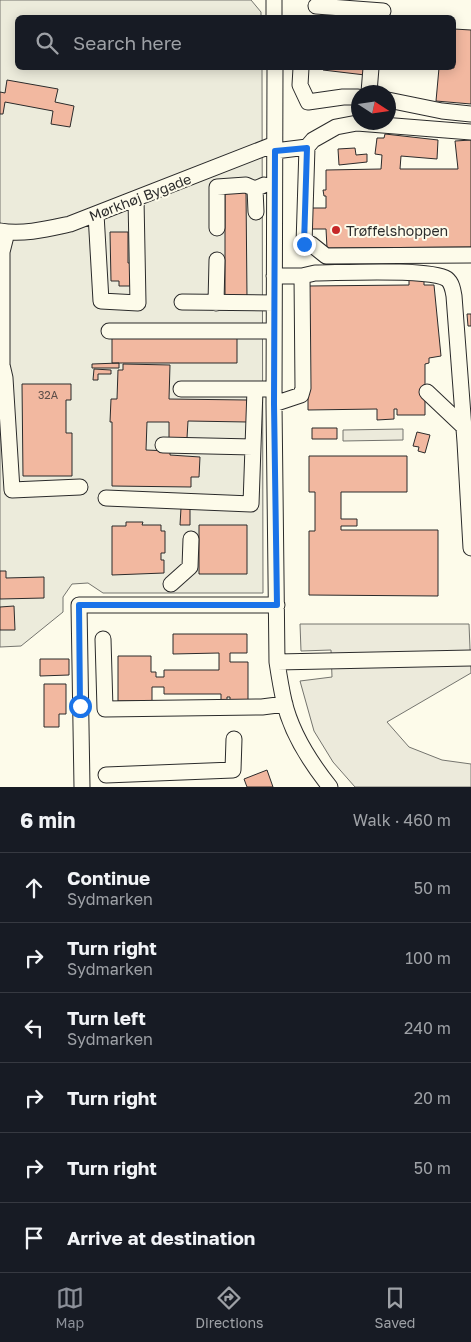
<!DOCTYPE html>
<html lang="en">
<head>
<meta charset="utf-8">
<style>
  body { margin:0; font-family:"Golos Text",sans-serif; background:#242831; color:#f1f3f6 }
  .compass { position:absolute; left:351px; top:85px; width:45px; height:45px; border-radius:50%; background:#171b24; box-shadow:0 2px 12px #0003; rotate:102deg }
  .stop { position:absolute; width:15px; height:15px; margin:-11px; border:4px solid #1a73e8; border-radius:50%; background:#fff }
  .stop.end { background:#1a73e8; border-color:#fff; box-shadow:0 1px 5px #0008 }
  .list { margin:0; padding:0; list-style:none }
  h2 { display:flex; justify-content:space-between; align-items:center; height:65px; margin:0; padding:0 20px; font-size:21px }
  h2 small { font-size:16px; font-weight:400; color:#9ea1a6 }
  .list li { display:grid; grid-template-columns:32px 1fr auto; gap:15px; align-items:center; box-sizing:border-box; height:70px; padding:0 20px; border-top:1px solid #363941 }
  .list b { display:block; font-size:19px; white-space:nowrap }
  .list p { margin:0; font-size:16px; white-space:nowrap; color:#9ea1a6 }
  .list em { font-size:16px; font-style:normal; color:#9ea1a6 }
  .icon { flex:none; width:28px; height:28px; fill:none; stroke:currentColor; stroke-width:2; stroke-linecap:round; stroke-linejoin:round }
  .map { position:relative; flex:none; width:471px; height:787px; overflow:hidden }
  .search { position:absolute; background:#171b24; box-shadow:0 2px 12px #0003; left:15px; right:15px; top:15px; height:55px; display:flex; align-items:center; gap:12px; box-sizing:border-box; padding:0 18px; border-radius:8px; color:#9ea1a6; font-size:19px }
  .sheet { height:485px; background:#171b24 }
  nav { display:flex; justify-content:space-around; align-items:center; box-sizing:border-box; height:70px; border-top:1px solid #363941; background:#171b24; font-size:14px; color:#9ea1a6 }
  nav a { display:grid; justify-items:center; gap:2px }
  nav .on { color:#8c9099 }
  .map>svg:first-child { display:block }
</style>
</head>
<body>
<div class="map">
<svg width="471" height="787" viewBox="0 0 471 787">
  <rect width="100%" height="100%" fill="#fdfbea"/>
  <path fill="#ecebdb" stroke="#74746e" d="M0 0H251L261 12V18H18V68H262L263 593H103L88 583 72 584 63 597V612L21 646 0 647Z"/>
  <path fill="#eceadb" stroke="#74746e" d="M403 429V440L343 441V430Z
    M300 624H469L471 673 387 722 409 747 442 760 471 764V787H355L333 762 314 731 300 681 332 677 331 650 301 651Z"/>
  <path fill="#f2b8a0" stroke="#2b2b2b" d="M321 14 352 17V18H321Z
    M454 29 471 30V104L436 101 439 68H454Z
    M323 68H366L365 75 323 70Z
    M7 80 58 89 55 102 74 106 70 127 51 124 53 111 5 102 3 114H0V92L5 93Z
    M385 134 438 140 437 159 401 156 400 169H458L455 141 471 140V247L327 248 326 229H310V208H326V196H324L323 190H326V170L381 169 382 155 375 154 377 138H384Z
    M355 148 356 155 367 154V162L339 165 338 149Z
    M225 191H246L247 298H225Z
    M110 232H128V263H130V286H119V281H111Z
    M409 279H424V285H434L441 356 429 358V363L425 364V415H397V409H394V419L377 420V409L308 410V286L409 285Z
    M467 314H471V326H468Z
    M237 336V363H112V337Z
    M119 363V368H92V364Z
    M123 364 170 365 169 399 247 400V422L188 421 187 438H169V422H147L146 450 170 451V455L200 457 199 477H191V487L112 486V422H110L111 399H117L118 370H123Z
    M94 369 111 370V374H98V380H93Z
    M22 384H71V400H66V433H72V476H23Z
    M312 428H337V439H312Z
    M417 432 430 435 425 453 418 451 419 447 413 446Z
    M309 456H407V492H341V519H357V526H341V530H438V596L309 595V531H315V492H309Z
    M181 508H190V525H180Z
    M126 522H143L142 525H161V531H165V553H161V560H164V573L112 575V526H126Z
    M199 525H247V574H199Z
    M0 571H6V578L44 577V598L0 599Z
    M14 606 15 630H0V607Z
    M173 634H247V653H230V662H248V702H230V697H227V701H221V694H164V687H152V701H118V656H151V672H156V677H164V670H219V653L173 654Z
    M40 659H69V675L40 676Z
    M44 684H66V714H59V727H44Z
    M267 770 273 787H247L244 779Z"/>
  <g fill="none" stroke-linecap="round" stroke-linejoin="round">
    <g stroke="#2b2b2b" stroke-width="17">
      <path id="minor" d="M316 6 383 11
        M274 18V0
        M275 68 274 404 277 662C279 675 281 688 284 701 291 732 310 762 330 787
        M301 68 300 85 308 102 343 97H358
        M369 92 371 68
        M388 100 442 111 471 114
        M471 132 357 123 336 127 313 140 307 147 304 244H311L326 256 471 255
        M275 151 307 147
        M256 212 255 189 264 185
        M96 214 101 301 138 303 136 199
        M217 228V187L246 185 255 189
        M0 231C23 235 47 229 70 224L275 144
        M7 232 2 252V365L5 378 12 490 80 487
        M274 276H302L315 273C340 273 430 268 447 279 452 283 453 290 454 296L465 442 471 548
        M182 302 274 303
        M216 303 217 260
        M109 331H274
        M181 389H265
        M427 392 464 427
        M274 404 301 395 303 388 302 276
        M163 445 253 447
        M106 498 251 504 255 389
        M171 584 190 567 191 539
        M103 639 105 709 262 707 285 704
        M277 662 471 658
        M106 775 233 770 234 739
        M82 787 79 605H277"/>
    </g>
    <use href="#minor" stroke="#fdfbea" stroke-width="15"/>
  </g>
  <g fill="none" stroke-linecap="round" stroke-linejoin="round">
    <path stroke="#1a73e8" stroke-width="6" d="M80 706 79 605H277L274 404 275 151 307 148 304 244"/>
  </g>
  <circle fill="#c62828" stroke="#fdfbea" stroke-width="2" cx="336" cy="230" r="5"/>
  <g text-anchor="middle" dominant-baseline="central" stroke-width="4" stroke-linejoin="round" paint-order="stroke">
    <g font-size="11" fill="#5d4e48">
      <text x="48" y="394">32A</text>
    </g>
    <g font-size="14" fill="#2b2b2b" stroke="#fdfbea">
      <text transform="translate(140 197) rotate(-21)">Mørkhøj Bygade</text>
    </g>
    <g font-size="14" fill="#2b2b2b" stroke="#fdfbea" text-anchor="start">
      <text x="346" y="230">Trøffelshoppen</text>
    </g>
  </g>
</svg>
<svg class="compass" viewBox="-18 -18 36 36"><path d="M0-13l5 13h-10z" fill="#e53935"/><path d="M0 13l5-13h-10z" fill="#9ea1a6"/></svg>
<div class="stop" style="left:80px;top:706px"></div>
<div class="stop end" style="left:304px;top:244px"></div>
<div class="search"><svg class="icon" aria-label="search" viewBox="0 0 24 24"><circle cx="10" cy="10" r="6"/><path d="M15 15l6 6"/></svg>Search here</div>
</div>
<section class="sheet">
<h2>6 min<small>Walk · 460 m</small></h2>
<ul class="list">
<li><svg class="icon" aria-label="ahead" viewBox="0 0 24 24"><path d="M12 20V5M6 11l6-6 6 6"/></svg><div><b>Continue</b><p>Sydmarken</p></div><em>50 m</em></li>
<li><svg class="icon" aria-label="right" viewBox="0 0 24 24"><path d="M7 20v-9h11M14 6l5 5-5 5"/></svg><div><b>Turn right</b><p>Sydmarken</p></div><em>100 m</em></li>
<li><svg class="icon" aria-label="left" viewBox="0 0 24 24"><path d="M17 20v-9H6M10 6l-5 5 5 5"/></svg><div><b>Turn left</b><p>Sydmarken</p></div><em>240 m</em></li>
<li><svg class="icon" aria-label="right" viewBox="0 0 24 24"><path d="M7 20v-9h11M14 6l5 5-5 5"/></svg><div><b>Turn right</b></div><em>20 m</em></li>
<li><svg class="icon" aria-label="right" viewBox="0 0 24 24"><path d="M7 20v-9h11M14 6l5 5-5 5"/></svg><div><b>Turn right</b></div><em>50 m</em></li>
<li><svg class="icon" aria-label="arrive" viewBox="0 0 24 24"><path d="M6 21V4h12l-3 4 3 4H6"/></svg><div><b>Arrive at destination</b></div></li>
</ul>
</section>
<nav>
<a class="on"><svg class="icon" aria-label="map" viewBox="0 0 24 24"><path d="M3 6l6-2 6 2 6-2v14l-6 2-6-2-6 2zM9 4v14M15 6v14"/></svg>Map</a>
<a><svg class="icon" aria-label="directions" viewBox="0 0 24 24"><path d="M12 3l9 9-9 9-9-9zM9 14v-3h6M13 9l2 2-2 2"/></svg>Directions</a>
<a><svg class="icon" aria-label="saved" viewBox="0 0 24 24"><path d="M7 4h10v16l-5-4-5 4z"/></svg>Saved</a>
</nav>
</body>
</html>
